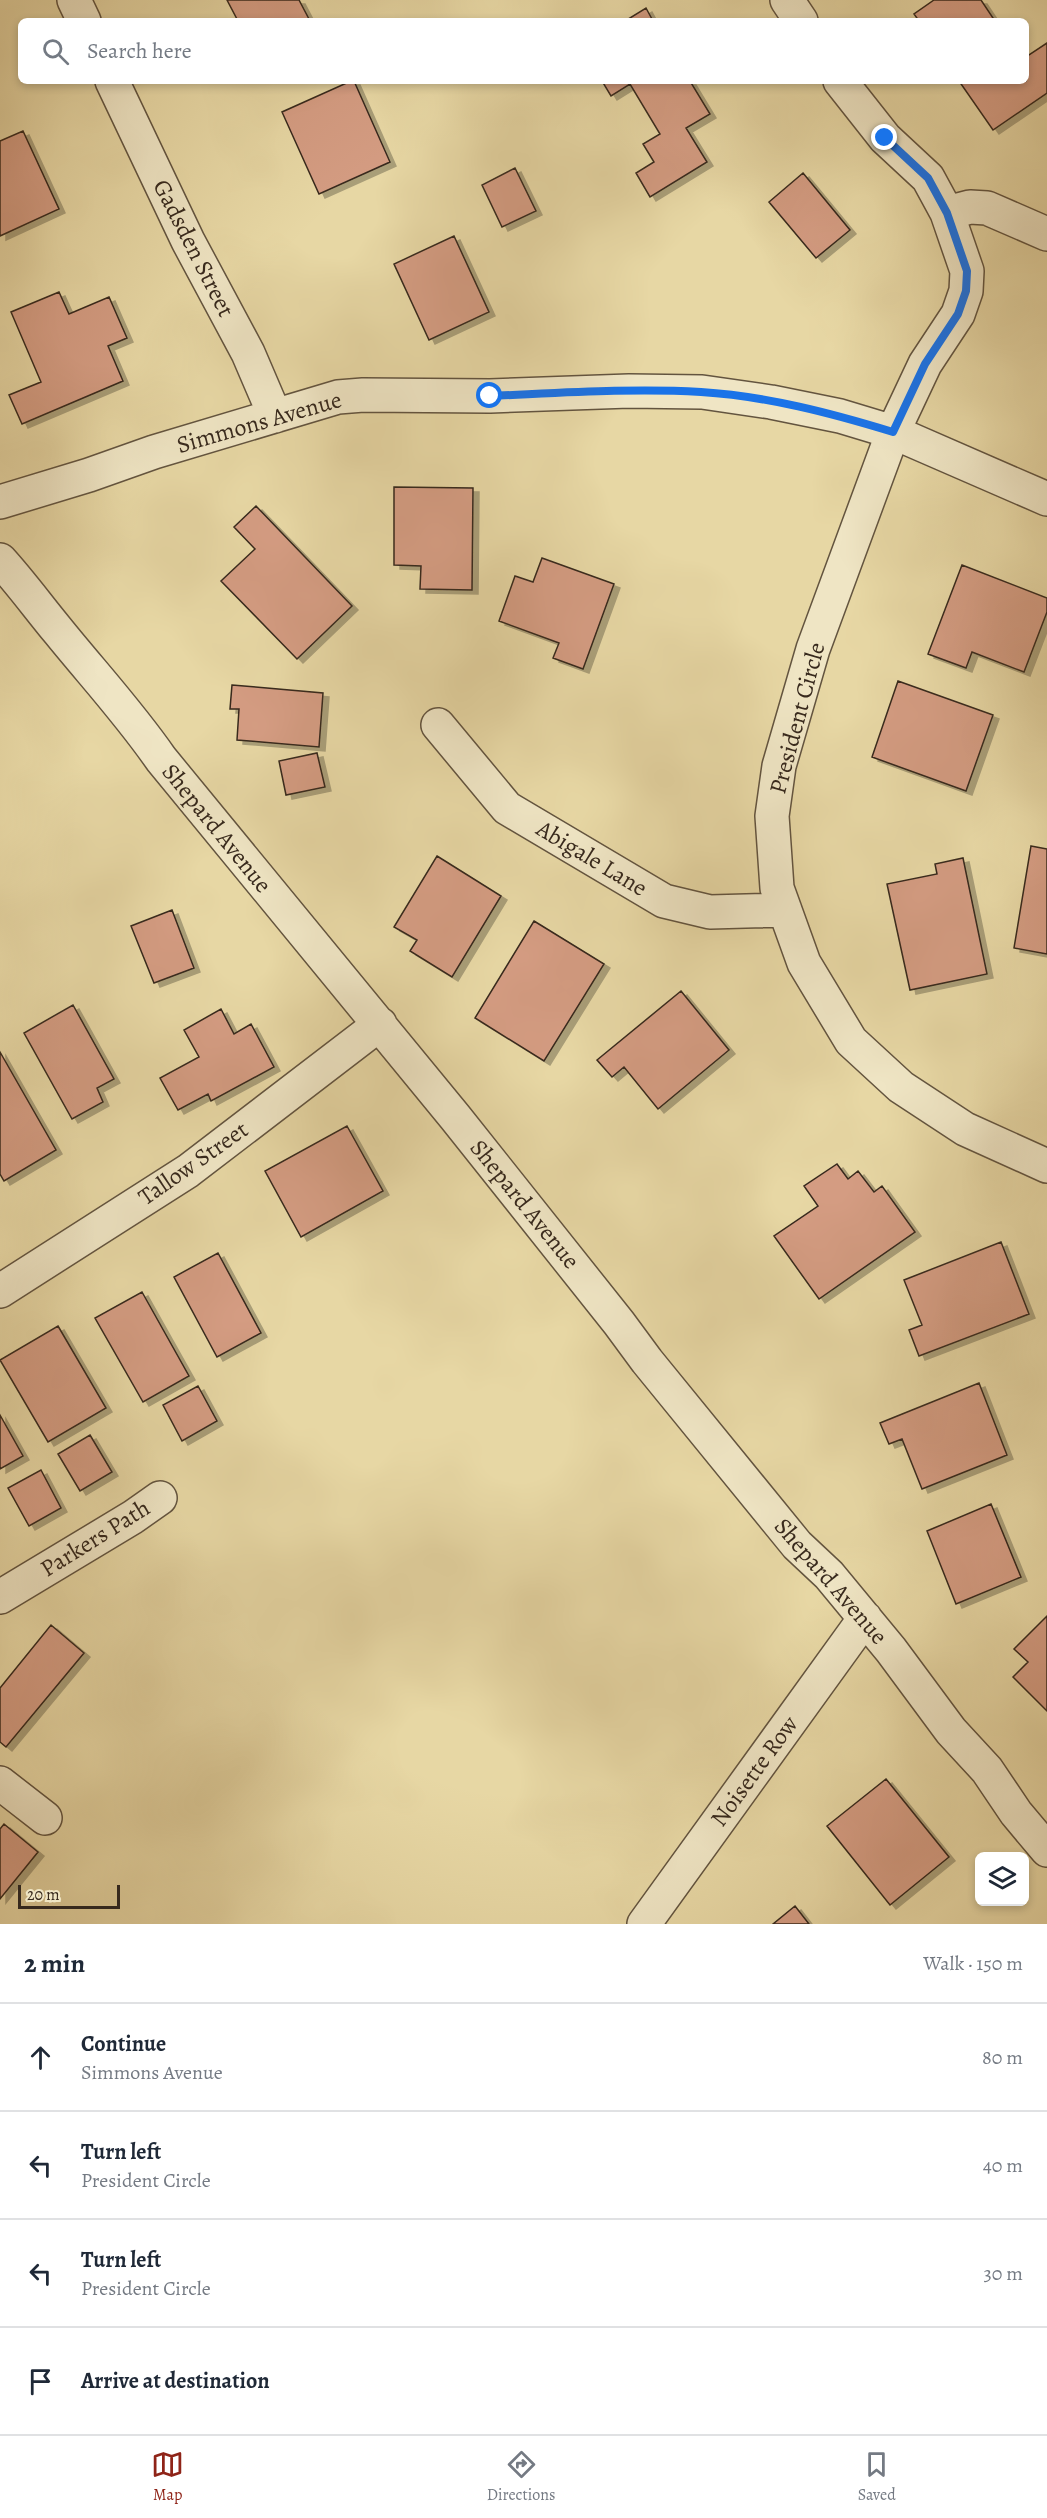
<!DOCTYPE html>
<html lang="en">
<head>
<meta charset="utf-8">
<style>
  body { margin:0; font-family:Alegreya,serif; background:#f6f6f7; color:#1f2937 }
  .controls { position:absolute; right:18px; bottom:18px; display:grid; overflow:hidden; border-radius:9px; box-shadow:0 3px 9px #0003 }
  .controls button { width:54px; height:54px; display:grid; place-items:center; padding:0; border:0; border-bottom:2px solid #e0e1e3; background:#fff; color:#1f2937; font:30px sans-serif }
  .scale { position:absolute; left:18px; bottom:15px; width:102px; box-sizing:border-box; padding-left:6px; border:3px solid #37291d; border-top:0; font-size:16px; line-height:21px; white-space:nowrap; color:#37291d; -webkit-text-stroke:4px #efe5c4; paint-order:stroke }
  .stop { position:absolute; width:18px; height:18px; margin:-14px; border:4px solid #1a73e8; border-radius:50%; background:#fff }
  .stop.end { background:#1a73e8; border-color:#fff; box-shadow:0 2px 6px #0008 }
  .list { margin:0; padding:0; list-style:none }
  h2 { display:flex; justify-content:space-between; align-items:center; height:78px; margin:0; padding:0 24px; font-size:26px }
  h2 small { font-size:20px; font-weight:400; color:#747a83 }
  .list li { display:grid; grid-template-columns:39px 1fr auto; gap:18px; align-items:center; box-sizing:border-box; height:108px; padding:0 24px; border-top:2px solid #e0e1e3 }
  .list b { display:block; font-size:22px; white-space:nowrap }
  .list p { margin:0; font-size:20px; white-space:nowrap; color:#747a83 }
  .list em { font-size:20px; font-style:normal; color:#747a83 }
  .icon { flex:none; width:33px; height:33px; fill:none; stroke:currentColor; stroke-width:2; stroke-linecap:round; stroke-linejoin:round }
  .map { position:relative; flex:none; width:1047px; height:1924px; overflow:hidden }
  .search { position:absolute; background:#fff; box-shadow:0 3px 9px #0003; left:18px; right:18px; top:18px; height:66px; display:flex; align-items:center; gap:15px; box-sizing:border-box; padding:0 21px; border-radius:9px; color:#747a83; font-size:22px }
  .sheet { height:510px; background:#fff }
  nav { display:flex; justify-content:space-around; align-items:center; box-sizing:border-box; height:84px; border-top:2px solid #e0e1e3; background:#fff; font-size:16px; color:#747a83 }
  nav a { display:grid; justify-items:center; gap:3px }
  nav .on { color:#8f2418 }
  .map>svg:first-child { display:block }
</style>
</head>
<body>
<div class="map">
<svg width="1047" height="1924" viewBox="0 0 1047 1924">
  <defs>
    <filter id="shadow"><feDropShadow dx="6" dy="4" stdDeviation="0" flood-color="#0004"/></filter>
  </defs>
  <rect width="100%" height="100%" fill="#e7d7a4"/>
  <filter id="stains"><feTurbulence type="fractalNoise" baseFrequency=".00333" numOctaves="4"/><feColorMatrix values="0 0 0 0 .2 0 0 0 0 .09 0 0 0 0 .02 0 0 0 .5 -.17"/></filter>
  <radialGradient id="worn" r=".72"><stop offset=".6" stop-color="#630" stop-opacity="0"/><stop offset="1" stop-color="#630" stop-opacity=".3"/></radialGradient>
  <path fill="#d49c82" stroke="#37291d" stroke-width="1.5" filter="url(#shadow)" d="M227 0H299L310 21H238Z
    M934 0H981L995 21H919L914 14Z
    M646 8 653 21H625Z
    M1047 43V93L993 130 959 81H1026V57Z
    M351 81H354L390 162 319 194 282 112Z
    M602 81H690L710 114 686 128 707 162 650 197 636 173 654 162 643 144 660 134 630 84 611 96Z
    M23 131 59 209 0 236V141Z
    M515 168 536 211 502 227 482 185Z
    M803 173 850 230 816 258 769 202Z
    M454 236 489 312 429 340 394 264Z
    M59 292 69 314 109 297 127 338 108 346 123 381 22 424 9 395 41 382 11 312Z
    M394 487 473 488 472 590 420 589 421 566 394 565Z
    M256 506 352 606 297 659 221 581 255 549 234 527Z
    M542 558 614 584 583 669 553 658 559 643 499 621 515 576 533 582Z
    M962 565 1047 598V612L1024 672 972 652 966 668 928 654Z
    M898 681 993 715 966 791 872 757Z
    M232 685 323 693 319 747 237 740 239 709H230Z
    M317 753 325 787 286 795 279 761Z
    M1031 846 1047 849V954L1014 948Z
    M437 856 501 896 452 977 410 951 417 940 394 927Z
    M963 858 987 974 910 990 887 884 937 874 935 864Z
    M172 910 194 968 154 983 131 926Z
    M534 921 604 964 544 1061 475 1018Z
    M681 991 729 1050 658 1109 624 1067 612 1077 597 1060Z
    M73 1005 114 1079 97 1088 103 1102 72 1119 24 1033Z
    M221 1009 234 1034 251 1024 274 1067 211 1101 208 1094 178 1110 160 1078 199 1057 184 1030Z
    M0 1052 56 1150 4 1181 0 1174Z
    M347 1126 383 1191 301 1237 265 1171Z
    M837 1164 848 1179 858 1171 874 1192 882 1186 915 1232 819 1299 774 1236 818 1206 804 1186Z
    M1001 1242 1029 1314 919 1356 909 1330 922 1325 904 1280Z
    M218 1253 261 1333 217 1357 174 1277Z
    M142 1292 189 1376 143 1402 95 1318Z
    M58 1326 106 1408 48 1442 0 1360Z
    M979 1383 1007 1455 922 1489 902 1439 889 1444 880 1423Z
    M198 1386 217 1421 182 1441 163 1405Z
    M0 1415 23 1456 0 1469Z
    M90 1435 112 1472 80 1491 58 1454Z
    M41 1470 61 1508 29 1526 8 1488Z
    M991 1504 1021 1577 956 1604 927 1531Z
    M1047 1616V1711L1013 1677 1028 1662 1014 1649Z
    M51 1625 84 1653 6 1747 0 1742V1688Z
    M886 1779 949 1857 890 1905 827 1826Z
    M4 1824 38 1852 0 1899V1829Z
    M795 1906 809 1924H773Z"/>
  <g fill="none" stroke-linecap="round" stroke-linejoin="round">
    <g stroke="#63543f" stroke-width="36">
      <path id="minor" d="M74 0 84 21
        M787 0 801 21
        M112 81 188 241 248 353 275 416
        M840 81 885 138 928 178 947 213 967 271 966 291 958 314 925 364 893 432 813 649 779 766 772 816 777 888 804 963 851 1041 901 1087 965 1129 1047 1166
        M947 213 970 207 987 208 1047 234
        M0 502 89 475 154 452 338 397 363 395 490 396 629 391 702 392 771 402 840 416 893 432 1047 499
        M0 560C21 583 39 608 59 632 93 674 130 714 161 759L455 1117 619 1323 647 1361 797 1545 829 1575 891 1650 951 1731 987 1770 1016 1813 1047 1850
        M438 725 507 808 664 901 710 912 785 910
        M0 1291 188 1171 380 1024
        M0 1597 133 1517 160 1498
        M0 1783 45 1818
        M644 1924 865 1618"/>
    </g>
    <use href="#minor" stroke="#efe5c4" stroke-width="33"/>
  </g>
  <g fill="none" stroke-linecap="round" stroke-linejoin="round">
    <path stroke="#1a73e8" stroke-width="8" d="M490 396C560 393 631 388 701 392 766 396 831 413 893 432L925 364 958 314 966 291 967 271 947 213 928 178 885 138"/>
  </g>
  <g text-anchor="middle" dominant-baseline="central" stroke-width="4.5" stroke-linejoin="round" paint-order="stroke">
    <g font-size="24" fill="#37291d" stroke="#efe5c4">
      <text transform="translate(194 248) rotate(63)">Gadsden Street</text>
      <text transform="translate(259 422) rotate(-16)">Simmons Avenue</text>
      <text transform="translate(797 718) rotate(-75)">President Circle</text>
      <text transform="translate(217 828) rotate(51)">Shepard Avenue</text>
      <text transform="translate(592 858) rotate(31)">Abigale Lane</text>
      <text transform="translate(193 1163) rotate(-35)">Tallow Street</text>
      <text transform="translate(525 1204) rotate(51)">Shepard Avenue</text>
      <text transform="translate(95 1538) rotate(-32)">Parkers Path</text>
      <text transform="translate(831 1581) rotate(49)">Shepard Avenue</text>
      <text transform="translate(754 1771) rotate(-54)">Noisette Row</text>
    </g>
  </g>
  <rect width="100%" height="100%" filter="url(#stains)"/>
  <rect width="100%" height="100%" fill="url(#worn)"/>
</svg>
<div class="controls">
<button><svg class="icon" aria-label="layers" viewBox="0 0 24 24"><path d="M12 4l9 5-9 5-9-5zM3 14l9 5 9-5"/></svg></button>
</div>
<div class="scale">20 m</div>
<div class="stop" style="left:490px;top:396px"></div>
<div class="stop end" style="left:885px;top:138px"></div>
<div class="search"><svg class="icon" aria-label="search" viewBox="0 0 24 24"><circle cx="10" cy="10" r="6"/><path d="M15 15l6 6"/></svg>Search here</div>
</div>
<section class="sheet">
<h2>2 min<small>Walk · 150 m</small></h2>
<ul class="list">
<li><svg class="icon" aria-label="ahead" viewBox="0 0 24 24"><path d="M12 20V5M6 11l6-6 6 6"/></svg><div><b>Continue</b><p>Simmons Avenue</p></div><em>80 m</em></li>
<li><svg class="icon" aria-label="left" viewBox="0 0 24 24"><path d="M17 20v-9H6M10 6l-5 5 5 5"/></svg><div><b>Turn left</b><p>President Circle</p></div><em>40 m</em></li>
<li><svg class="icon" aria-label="left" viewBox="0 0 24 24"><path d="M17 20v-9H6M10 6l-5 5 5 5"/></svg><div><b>Turn left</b><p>President Circle</p></div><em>30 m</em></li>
<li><svg class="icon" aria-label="arrive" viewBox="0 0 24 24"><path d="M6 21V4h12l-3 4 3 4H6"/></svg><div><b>Arrive at destination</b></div></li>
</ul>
</section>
<nav>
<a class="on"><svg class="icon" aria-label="map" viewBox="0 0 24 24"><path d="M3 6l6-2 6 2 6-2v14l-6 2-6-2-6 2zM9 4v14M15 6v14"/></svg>Map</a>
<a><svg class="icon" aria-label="directions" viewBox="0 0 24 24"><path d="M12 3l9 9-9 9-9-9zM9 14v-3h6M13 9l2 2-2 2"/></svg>Directions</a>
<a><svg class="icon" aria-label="saved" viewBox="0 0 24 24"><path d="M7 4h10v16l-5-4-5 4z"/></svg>Saved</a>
</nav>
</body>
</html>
